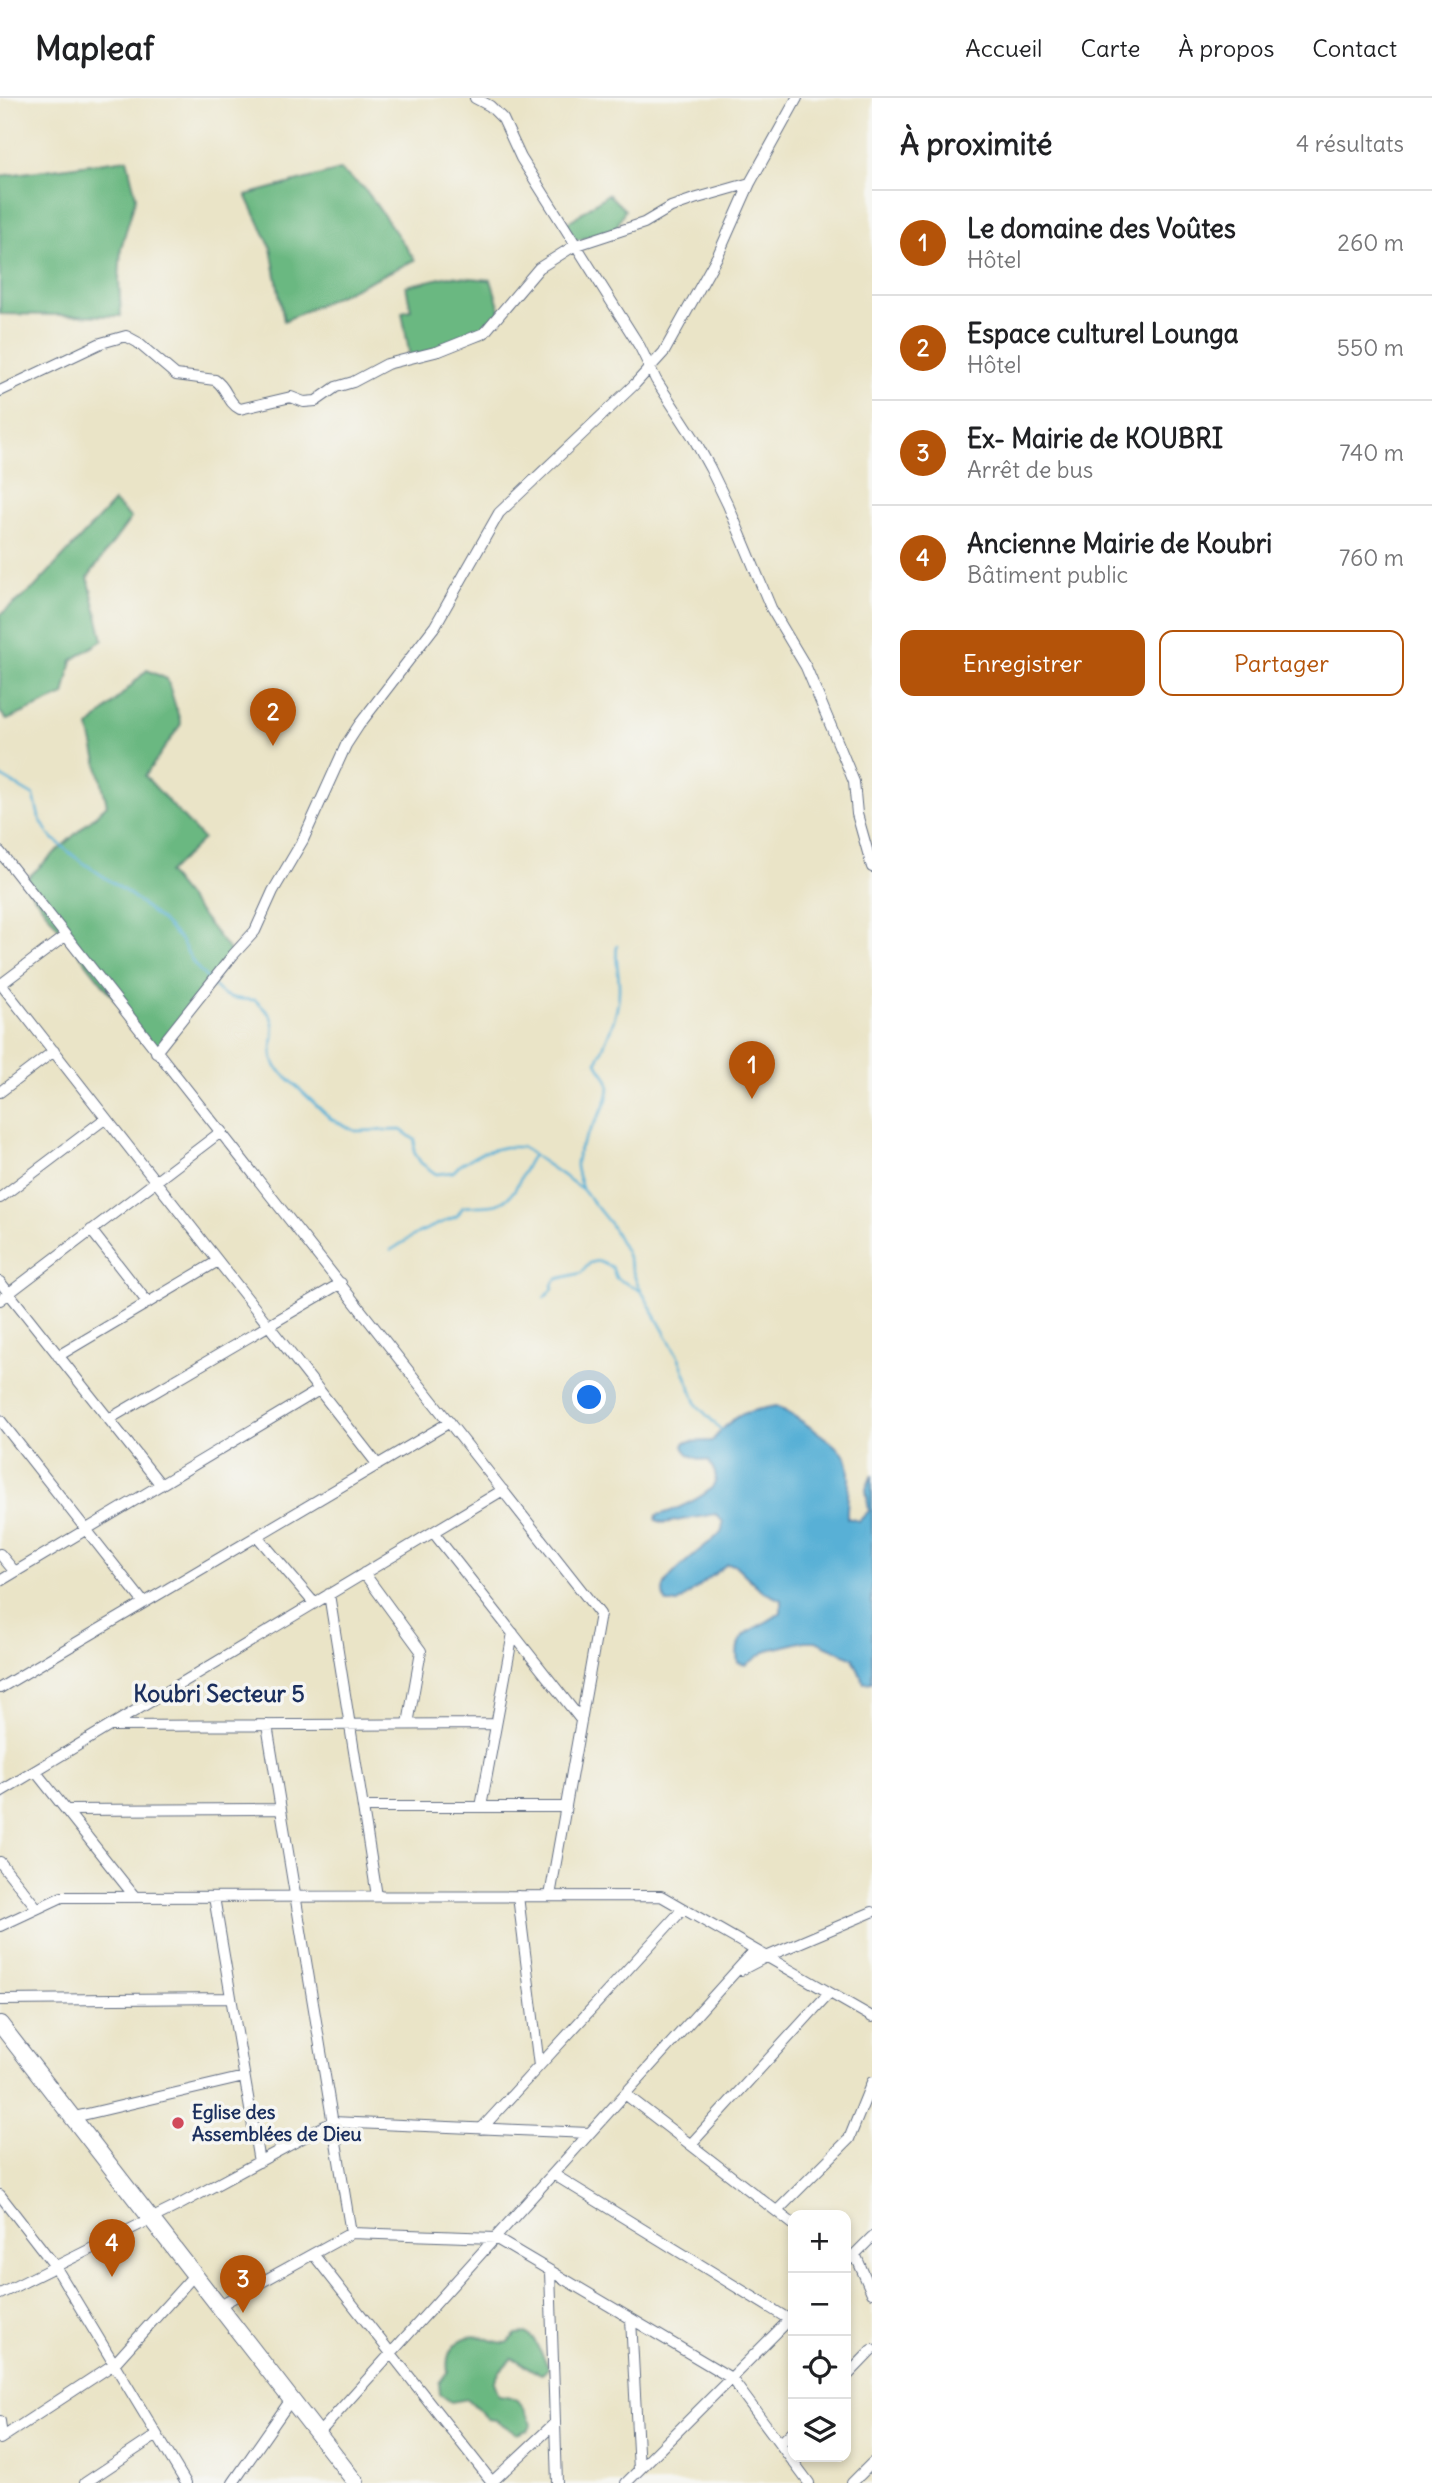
<!DOCTYPE html>
<html lang="fr">
<head>
<meta charset="utf-8">
<style>
  body { margin:0; font-family:Delius,sans-serif; background:#f2f2f2; color:#202124 }
  .controls { position:absolute; right:21px; bottom:21px; display:grid; overflow:hidden; border-radius:14px; box-shadow:0 4px 10px #0003 }
  .controls button { width:63px; height:63px; display:grid; place-items:center; padding:0; border:0; border-bottom:2px solid #e0e0e0; background:#fff; color:#202124; font:35px sans-serif }
  .you { position:absolute; left:590px; top:1300px; width:24px; height:24px; margin:-18px; border:5px solid #fff; border-radius:50%; background:#1a73e8; box-shadow:0 0 0 10px #1a73e833 }
  .badge { display:grid; place-items:center; width:46px; height:46px; border-radius:50%; background:#b45309; color:#fff; font-size:23px; font-weight:700 }
  .pin { position:absolute; translate:-50% -58px; filter:drop-shadow(0 2px 4px #0008) }
  .pin::after { content:''; position:absolute; top:37px; width:24px; height:21px; background:inherit; clip-path:polygon(0 0,100% 0,50% 100%) }
  .list { margin:0; padding:0; list-style:none }
  h2 { display:flex; justify-content:space-between; align-items:center; height:91px; margin:0; padding:0 28px; font-size:30px }
  h2 small { font-size:23px; font-weight:400; color:#757577 }
  .list li { display:grid; grid-template-columns:46px 1fr auto; gap:21px; align-items:center; box-sizing:border-box; height:105px; padding:0 28px; border-top:2px solid #e0e0e0 }
  .list b { display:block; font-size:26px; white-space:nowrap }
  .list p { margin:0; font-size:23px; white-space:nowrap; color:#757577 }
  .list em { font-size:23px; font-style:normal; color:#757577 }
  .actions { display:flex; gap:14px; padding:21px 28px }
  .actions a { flex:1; padding:16px 0; border:2px solid #b45309; border-radius:14px; text-align:center; font-size:24px; color:#b45309 }
  .actions .main { background:#b45309; color:#fff }
  .icon { flex:none; width:38px; height:38px; fill:none; stroke:currentColor; stroke-width:2; stroke-linecap:round; stroke-linejoin:round }
  .map { position:relative; flex:none; width:872px; height:2385px; overflow:hidden }
  header { display:flex; align-items:center; gap:42px; box-sizing:border-box; height:98px; padding:0 35px; background:#fff; border-bottom:2px solid #e0e0e0 }
  header strong { font-size:33px }
  nav { display:flex; gap:38px; margin-inline-start:auto; font-size:24px }
  main { display:flex }
  aside { flex:1; background:#fff }
  .map>svg:first-child { display:block }
</style>
</head>
<body>
<header>
<strong>Mapleaf</strong>
<nav><a>Accueil</a><a>Carte</a><a>À propos</a><a>Contact</a></nav>
</header>
<main>
<div class="map">
<svg width="872" height="2385" viewBox="0 0 872 2385">
  <rect width="100%" height="100%" fill="#f6f6f2"/>
  <filter id="ink" filterUnits="userSpaceOnUse"><feTurbulence type="fractalNoise" baseFrequency=".0143" numOctaves="2"/><feDisplacementMap in="SourceGraphic" scale="14" xChannelSelector="R" yChannelSelector="G"/><feConvolveMatrix kernelMatrix="1 2 1 2 8 2 1 2 1" color-interpolation-filters="sRGB"/></filter>
  <filter id="wash" filterUnits="userSpaceOnUse"><feTurbulence type="fractalNoise" baseFrequency=".00686" numOctaves="4" result="noise"/><feDisplacementMap in="SourceGraphic" scale="28" xChannelSelector="R" yChannelSelector="G"/><feGaussianBlur stdDeviation="1.57" result="paint"/><feColorMatrix in="noise" values="0 0 0 0 0 0 0 0 0 0 0 0 0 0 0 0 0 1.4 0 .05"/><feComposite in="paint" operator="in"/></filter>
  <g filter="url(#wash)">
    <rect width="100%" height="100%" fill="#eae4c7"/>
    <path fill="#6bb881" stroke="#437470" stroke-width="2" d="M127 61 136 99 121 150 119 182 121 218 0 216V78Z
      M340 72 365 91 415 162 284 223 271 150 246 97Z
      M608 96 625 112 616 130 576 143 566 126Z
      M449 178 491 182 501 214 484 235 410 260 402 214 411 212 406 188Z
      M114 404 131 420 88 479 103 542 72 562 64 597 7 622 0 614V517L34 490Z
      M147 572 167 581 181 626 145 678 203 741 168 775 233 857 156 954 23 784 107 707 89 629Z
      M526 2235 534 2242 549 2270 542 2276C529 2273 524 2264 512 2260L499 2274 494 2284 499 2297C521 2299 522 2307 532 2325L528 2332 517 2336 496 2322 488 2321 468 2301 451 2304 440 2296 439 2285 448 2273C444 2250 463 2233 486 2240 494 2243 498 2245 507 2245L516 2236Z"/>
    <path fill="#59b0d6" stroke="#3a709a" stroke-width="2" d="M776 1308C790 1315 840 1347 846 1360 853 1378 846 1401 847 1420L859 1423 869 1413 866 1391 872 1377V1584L864 1585 853 1560 816 1543H805L768 1552 746 1567 738 1565C732 1529 760 1533 781 1514V1502L762 1493 735 1467 727 1466 678 1505H667C664 1501 662 1495 664 1489 668 1475 709 1445 722 1434L723 1424 716 1416 664 1425 656 1422 657 1417C669 1415 712 1397 715 1384 718 1377 712 1369 709 1363 698 1361 687 1359 683 1348L685 1344 712 1343C734 1316 742 1314 776 1308Z"/>
    <g fill="none" stroke-linecap="round" stroke-linejoin="round">
      <path stroke="#59b0d6" stroke-width="2.5" d="M0 678 34 698 39 719 49 737 75 759 132 798 162 823 180 841 194 866 209 883
        M214 888C225 902 238 901 255 902 260 907 268 913 271 919 279 934 266 949 276 969L331 1021 355 1033 401 1032 415 1042 414 1054 421 1065 436 1076 453 1074 461 1066 483 1054 505 1049H522L582 1091 611 1127 626 1154 637 1185 679 1260 697 1307 723 1334
        M582 1090C580 1084 577 1076 576 1069 574 1043 609 1017 609 988 609 978 600 973 597 964 607 939 620 915 619 888 619 874 615 862 617 848
        M391 1152 418 1135 457 1118 463 1109C474 1107 487 1109 497 1106 519 1099 520 1073 533 1057
        M544 1200 553 1191 552 1187 557 1181 581 1175 590 1165 597 1163 612 1169 616 1180 641 1193"/>
    </g>
  </g>
  <g filter="url(#ink)">
    <g fill="none" stroke-linecap="round" stroke-linejoin="round">
      <g stroke="#636e83" stroke-width="12">
        <path id="minor" d="M475 0 490 8 503 21 521 60 640 249 656 282 693 339 710 370 728 407 771 510 806 569 838 645 854 684 857 716 872 769
          M0 293 101 245 126 238 137 244 176 277 215 282C227 289 227 305 240 311L291 299 304 304 316 303 336 289 353 284 387 266 439 253 484 235 539 170 574 148 644 125 671 109 694 101 750 85
          M0 754 600 1516 550 1798
          M0 885 378 1367
          M0 887 65 838
          M156 954 233 857 255 833 273 793 303 742 346 647 359 627 435 528 499 415 635 286 664 254 718 157 750 85 797 0
          M0 994 54 953
          M0 1100 106 1020
          M91 1132 148 1205
          M0 1184 161 1387
          M0 1202 222 1033
          M58 1258 218 1163
          M109 1321 341 1185
          M0 1322 144 1505
          M433 1434 581 1622
          M257 1438 314 1505
          M0 1456 15 1474
          M364 1475 421 1553 408 1626
          M0 1483 319 1292
          M329 1496 377 1798
          M0 1590 450 1324
          M267 1627 351 2135
          M111 1628 496 1626
          M35 1673 135 1799
          M0 1694 503 1392
          M363 1709H566
          M481 1709 513 1535
          M66 1712 281 1711
          M0 1764 37 1810
          M214 1799 259 2064
          M0 1828 62 1799 661 1798 872 1919
          M741 1872 766 1859 872 1814
          M0 1902 231 1900
          M539 1968 683 1811
          M625 1996 793 2126
          M74 2019 244 1979
          M481 2031 539 1968 518 1798
          M691 2046 829 1895
          M553 2076 790 2222
          M0 2097 55 2168 186 2385
          M777 2113 849 2041 872 1984
          M313 2156 492 2384
          M855 2156 872 2195
          M846 2165 872 2139
          M550 2173 557 2385
          M0 2196 177 2108 332 2024 589 2035
          M220 2207 351 2135 495 2140 731 2280 809 2385
          M631 2221 639 2372
          M846 2279 872 2252
          M0 2323 2 2339
          M319 2335 755 1852
          M0 2341 114 2266 195 2176
          M780 2346 793 2333
          M85 2385 157 2337
          M233 2385 292 2300
          M491 2385 555 2325
          M626 2385 793 2218
          M852 2385 872 2365"/>
      </g>
      <g stroke="#636e83" stroke-width="18">
        <path id="trunk" d="M0 1926 356 2385"/>
      </g>
      <use href="#minor" stroke="#fff" stroke-width="10"/>
      <use href="#trunk" stroke="#fff" stroke-width="16"/>
    </g>
  </g>
  <circle fill="#d1495b" stroke="#f6f6f2" stroke-width="2.5" cx="178" cy="2025" r="7"/>
  <g text-anchor="middle" dominant-baseline="central" stroke-width="7" stroke-linejoin="round" paint-order="stroke">
    <g font-size="19" font-weight="bold" fill="#1b2f5e" stroke="#f6f6f2" text-anchor="start">
      <text x="192" y="2014">Eglise des<tspan x="192" dy="22">Assemblées de Dieu</tspan></text>
    </g>
    <g font-size="23" font-weight="bold" fill="#1b2f5e" stroke="#f6f6f2">
      <text x="219" y="1595">Koubri Secteur 5</text>
    </g>
  </g>
</svg>
<div class="controls">
<button>+</button>
<button>−</button>
<button><svg class="icon" aria-label="locate" viewBox="0 0 24 24"><circle cx="12" cy="12" r="6"/><path d="M12 2v4M12 18v4M2 12h4M18 12h4"/></svg></button>
<button><svg class="icon" aria-label="layers" viewBox="0 0 24 24"><path d="M12 4l9 5-9 5-9-5zM3 14l9 5 9-5"/></svg></button>
</div>
<div class="you"></div>
<div class="pin badge" style="left:752px;top:1001px">1</div>
<div class="pin badge" style="left:273px;top:648px">2</div>
<div class="pin badge" style="left:243px;top:2215px">3</div>
<div class="pin badge" style="left:112px;top:2179px">4</div>
</div>
<aside>
<h2>À proximité<small>4 résultats</small></h2>
<ul class="list">
<li><span class="badge">1</span><div><b>Le domaine des Voûtes</b><p>Hôtel</p></div><em>260 m</em></li>
<li><span class="badge">2</span><div><b>Espace culturel Lounga</b><p>Hôtel</p></div><em>550 m</em></li>
<li><span class="badge">3</span><div><b>Ex- Mairie de KOUBRI</b><p>Arrêt de bus</p></div><em>740 m</em></li>
<li><span class="badge">4</span><div><b>Ancienne Mairie de Koubri</b><p>Bâtiment public</p></div><em>760 m</em></li>
</ul>
<div class="actions"><a class="main">Enregistrer</a><a>Partager</a></div>
</aside>
</main>
</body>
</html>
